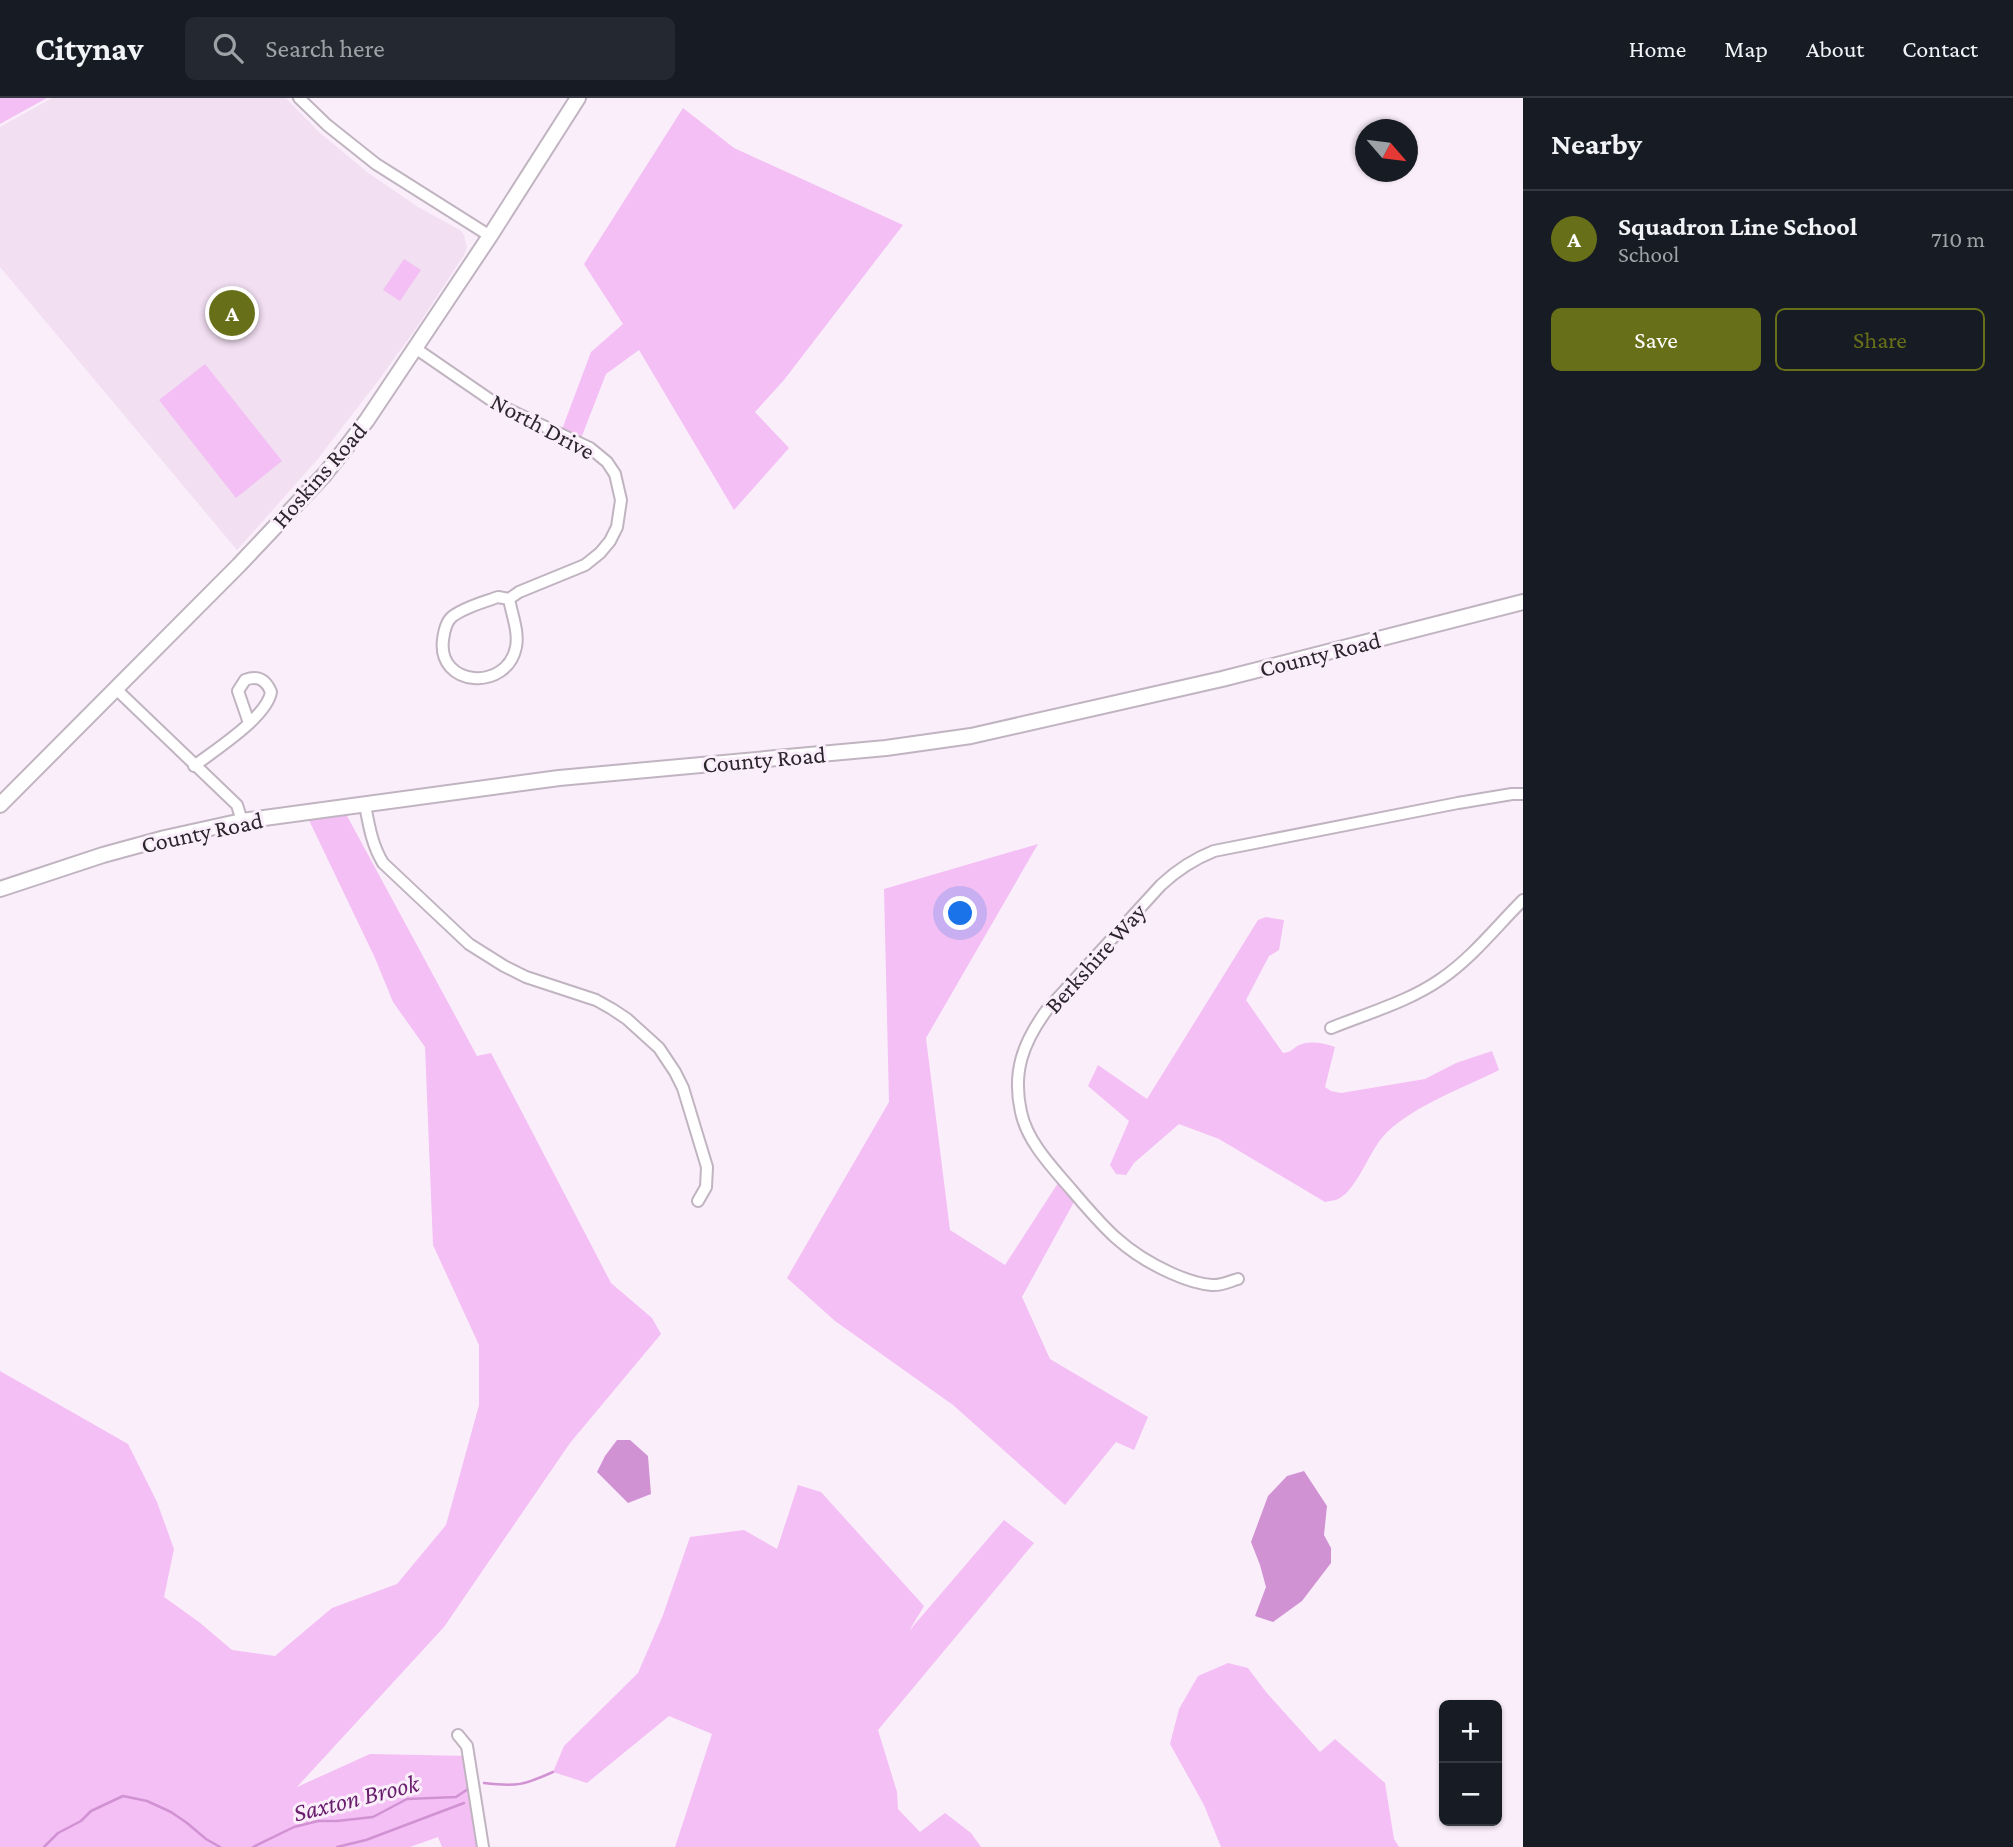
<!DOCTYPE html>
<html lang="en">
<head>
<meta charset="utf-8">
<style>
  body { margin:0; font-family:"Crimson Pro",serif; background:#242831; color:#f1f3f6 }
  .controls { position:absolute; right:21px; bottom:21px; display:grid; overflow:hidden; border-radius:10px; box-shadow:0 2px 5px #0004 }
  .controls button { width:63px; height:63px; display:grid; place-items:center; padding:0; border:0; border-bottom:2px solid #363941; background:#171b24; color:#f1f3f6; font:35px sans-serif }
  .compass { position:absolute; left:1355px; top:21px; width:63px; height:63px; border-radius:50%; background:#171b24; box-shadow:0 2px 5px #0004; rotate:118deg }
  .you { position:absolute; left:961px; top:816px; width:24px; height:24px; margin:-18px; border:5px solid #fff; border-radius:50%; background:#1a73e8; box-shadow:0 0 0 10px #1a73e833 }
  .badge { display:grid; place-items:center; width:46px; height:46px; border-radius:50%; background:#677018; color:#fff; font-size:23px; font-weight:700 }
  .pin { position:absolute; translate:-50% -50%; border:4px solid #fff; box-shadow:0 2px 7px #0006 }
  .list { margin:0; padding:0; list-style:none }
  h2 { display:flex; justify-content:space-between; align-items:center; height:91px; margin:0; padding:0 28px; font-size:30px }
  h2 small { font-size:23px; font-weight:400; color:#9ea1a6 }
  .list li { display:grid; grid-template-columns:46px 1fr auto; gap:21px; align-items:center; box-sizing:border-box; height:98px; padding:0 28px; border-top:2px solid #363941 }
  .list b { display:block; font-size:26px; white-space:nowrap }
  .list p { margin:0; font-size:23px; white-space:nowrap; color:#9ea1a6 }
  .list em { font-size:23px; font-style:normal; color:#9ea1a6 }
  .actions { display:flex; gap:14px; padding:21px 28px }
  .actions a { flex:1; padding:16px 0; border:2px solid #677018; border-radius:10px; text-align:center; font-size:24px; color:#677018 }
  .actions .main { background:#677018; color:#fff }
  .icon { flex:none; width:38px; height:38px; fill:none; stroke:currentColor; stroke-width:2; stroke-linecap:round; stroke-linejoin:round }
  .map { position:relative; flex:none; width:1523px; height:1749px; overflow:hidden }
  header { display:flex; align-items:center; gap:42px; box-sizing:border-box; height:98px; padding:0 35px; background:#171b24; border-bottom:2px solid #363941 }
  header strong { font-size:33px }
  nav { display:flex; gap:38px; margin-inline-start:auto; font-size:24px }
  .search { width:490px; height:63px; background:#242831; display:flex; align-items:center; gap:18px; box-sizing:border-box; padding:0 24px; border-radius:10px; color:#9ea1a6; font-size:26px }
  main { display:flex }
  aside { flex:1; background:#171b24 }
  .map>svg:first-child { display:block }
</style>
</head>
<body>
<header>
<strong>Citynav</strong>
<div class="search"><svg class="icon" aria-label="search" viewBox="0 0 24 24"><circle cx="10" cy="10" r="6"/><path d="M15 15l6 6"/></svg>Search here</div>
<nav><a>Home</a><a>Map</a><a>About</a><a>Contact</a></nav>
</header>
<main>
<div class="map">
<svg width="1523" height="1749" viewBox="0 0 1523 1749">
  <rect width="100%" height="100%" fill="#fbeefb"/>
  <path fill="#f2dff2" d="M52 0H286L319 34 367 74 418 109 460 132 464 137 467 150 464 157 417 229 378 283 317 362 237 452 0 169V29Z"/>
  <path fill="#f3bff4" d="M0 0H47L0 26Z
    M683 10 734 50 903 127 784 282 755 314 789 350 734 412 639 252 606 276 580 343 561 334 591 254 623 226 584 166Z
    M404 161 421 172 400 203 383 192Z
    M205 266 282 363 236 400 159 302Z
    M346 716 477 958 491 955 611 1185 652 1220 661 1236 570 1345 444 1529 297 1689 370 1656 469 1658 479 1749H442L438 1739 410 1749H0V1273L128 1346 157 1404 174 1451 164 1499 199 1524 232 1552 275 1558 332 1510 397 1486 446 1427 479 1307V1247L433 1147 425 949 393 904 375 860 307 718Z
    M1038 746 926 940 950 1132 1005 1167 1058 1085 1074 1104 1022 1199 1050 1261 1148 1319 1134 1352 1116 1344 1065 1407 953 1307 835 1223 787 1180 889 1004 884 791Z
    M1266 819 1284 822 1279 852 1269 858 1246 902 1283 955C1292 954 1292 951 1299 947 1310 942 1324 945 1335 949L1325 989 1331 993 1341 995 1425 981 1456 965 1492 953 1499 972C1464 990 1406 1010 1381 1041 1368 1057 1355 1095 1336 1102 1332 1103 1328 1103 1325 1104L1219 1041 1179 1026 1134 1065 1126 1077 1116 1076 1110 1067 1129 1023 1088 988 1098 967 1147 1001 1258 822Z
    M798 1387 821 1394 924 1508 909 1533 1004 1422 1034 1445 878 1632 897 1694 898 1711 920 1734 945 1715 971 1735 981 1749H675L712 1636 669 1618 587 1685 553 1674 564 1648 638 1575 663 1517 690 1439 744 1432 777 1451Z
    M1228 1565 1248 1570 1266 1594 1320 1654 1335 1641 1385 1685 1394 1741 1399 1749H1221L1204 1707 1170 1646 1179 1611 1198 1578Z"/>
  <path fill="#d192d3" d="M617 1342H630L648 1358 651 1396 628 1405 597 1374 605 1358Z
    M1304 1373 1327 1408 1324 1437 1331 1450V1465L1302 1503 1273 1524 1255 1518 1266 1489 1260 1467 1251 1444 1268 1398 1287 1378Z"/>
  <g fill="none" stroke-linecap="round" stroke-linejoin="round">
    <path stroke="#d192d3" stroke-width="2.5" d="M484 1685C517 1689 524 1687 553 1674
      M44 1749 58 1735 81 1723 91 1713 123 1698 147 1703 171 1714 187 1725 206 1741 220 1749
      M253 1749 294 1729 318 1723H337L373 1719 407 1701 456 1699 468 1691
      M337 1749 366 1742 464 1705"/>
    <g stroke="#c1b4c1" stroke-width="14">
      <path id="minor" d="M299 0 327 27 376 66 490 138
        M415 250 495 305 590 350 607 364 615 376 621 402 617 429 610 443 600 455 585 467 519 494 509 501
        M498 499 509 501C512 517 519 534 516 549 507 594 437 589 443 542 444 533 446 523 453 518 465 509 484 504 498 499Z
        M116 591 237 707 242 723
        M194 668C215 652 267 619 271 594 266 582 258 577 245 582L238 593 249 625
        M365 707C369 728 372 747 383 765L469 846 504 868 526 879 596 902 612 911 627 921 659 950 675 974 683 990 707 1069 706 1089 698 1103
        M1331 930C1368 915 1408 904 1441 881 1472 860 1497 828 1523 802
        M1238 1181C1230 1183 1221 1188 1212 1187 1198 1186 1184 1181 1171 1175 1124 1154 1103 1129 1070 1090 1051 1068 1027 1043 1021 1014 1012 974 1023 945 1046 913L1161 787C1177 772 1194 761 1214 753L1458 705 1512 696H1523
        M458 1637 467 1648 483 1749"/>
    </g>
    <g stroke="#c1b4c1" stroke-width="18">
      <path id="tertiary" d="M0 707 239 467 325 376 344 352 367 322 490 138 578 0
        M0 791 103 757 165 740 242 723 559 680 886 650 971 638 1222 581 1523 504"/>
    </g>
    <use href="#minor" stroke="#fff" stroke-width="10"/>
    <use href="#tertiary" stroke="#fff" stroke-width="14"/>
  </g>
  <g text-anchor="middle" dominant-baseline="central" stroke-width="6" stroke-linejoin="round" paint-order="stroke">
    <g font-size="24" fill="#2b262b" stroke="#fbeefb">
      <text transform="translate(543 328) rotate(28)">North Drive</text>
      <text transform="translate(319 377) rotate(-49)">Hoskins Road</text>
      <text transform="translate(1320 556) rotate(-14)">County Road</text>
      <text transform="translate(764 661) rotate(-5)">County Road</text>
      <text transform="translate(202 734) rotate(-12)">County Road</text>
      <text transform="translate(1095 860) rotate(-48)">Berkshire Way</text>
    </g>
    <g font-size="26" font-style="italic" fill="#691e6d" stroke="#fbeefb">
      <text transform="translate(356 1700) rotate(-14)">Saxton Brook</text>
    </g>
  </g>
</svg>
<div class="controls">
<button>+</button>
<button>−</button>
</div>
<svg class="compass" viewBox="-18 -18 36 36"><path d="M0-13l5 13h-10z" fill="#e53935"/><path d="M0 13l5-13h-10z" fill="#9ea1a6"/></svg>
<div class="you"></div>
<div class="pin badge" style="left:232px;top:215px">A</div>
</div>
<aside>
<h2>Nearby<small></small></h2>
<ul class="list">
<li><span class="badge">A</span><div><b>Squadron Line School</b><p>School</p></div><em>710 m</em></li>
</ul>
<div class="actions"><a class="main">Save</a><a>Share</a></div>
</aside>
</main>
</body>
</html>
